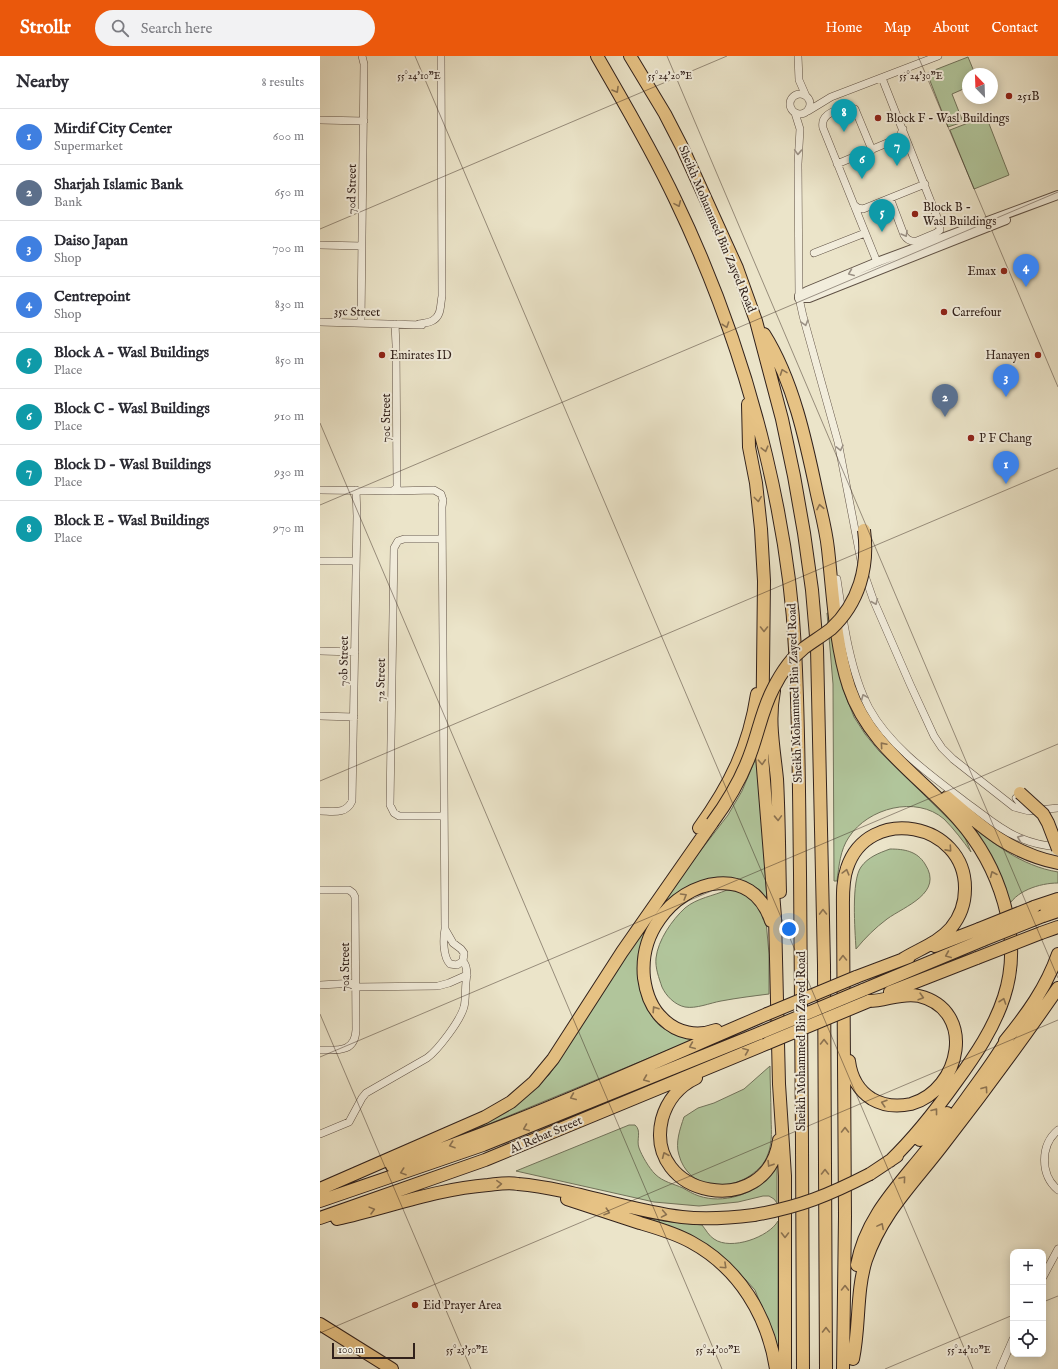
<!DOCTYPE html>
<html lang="en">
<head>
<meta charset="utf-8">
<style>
  body { margin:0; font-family:"IM FELL English",serif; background:#f2f2f3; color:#2b2b33 }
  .controls { position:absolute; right:12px; bottom:12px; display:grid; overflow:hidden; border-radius:8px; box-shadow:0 2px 10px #0003 }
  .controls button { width:36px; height:36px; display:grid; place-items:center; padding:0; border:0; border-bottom:1px solid #e1e1e2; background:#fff; color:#2b2b33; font:20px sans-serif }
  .compass { position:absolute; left:642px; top:12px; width:36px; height:36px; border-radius:50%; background:#fff; box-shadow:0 2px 10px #0003; rotate:337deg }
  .scale { position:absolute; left:12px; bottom:10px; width:83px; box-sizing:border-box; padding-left:4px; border:2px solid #31211b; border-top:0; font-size:11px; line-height:14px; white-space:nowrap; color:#31211b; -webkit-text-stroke:3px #f2eddc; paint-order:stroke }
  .you { position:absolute; left:469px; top:873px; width:14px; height:14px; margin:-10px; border:3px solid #fff; border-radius:50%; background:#1a73e8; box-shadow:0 0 0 6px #1a73e833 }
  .badge { display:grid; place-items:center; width:26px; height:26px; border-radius:50%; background:#ea580c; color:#fff; font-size:13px; font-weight:700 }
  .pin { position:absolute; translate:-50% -33px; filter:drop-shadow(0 1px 2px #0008) }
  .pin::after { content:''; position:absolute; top:21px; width:14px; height:12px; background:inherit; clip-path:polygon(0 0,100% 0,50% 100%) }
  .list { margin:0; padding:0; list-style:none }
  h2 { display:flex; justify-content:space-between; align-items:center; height:52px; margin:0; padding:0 16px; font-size:17px }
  h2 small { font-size:13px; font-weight:400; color:#7c7c81 }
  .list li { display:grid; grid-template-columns:26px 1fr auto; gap:12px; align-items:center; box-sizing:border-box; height:56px; padding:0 16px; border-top:1px solid #e1e1e2 }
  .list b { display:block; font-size:15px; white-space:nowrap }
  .list p { margin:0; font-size:13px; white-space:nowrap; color:#7c7c81 }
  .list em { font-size:13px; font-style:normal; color:#7c7c81 }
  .icon { flex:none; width:22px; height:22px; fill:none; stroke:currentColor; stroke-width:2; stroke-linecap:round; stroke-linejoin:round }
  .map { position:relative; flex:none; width:738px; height:1313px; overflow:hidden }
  header { display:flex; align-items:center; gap:24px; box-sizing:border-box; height:56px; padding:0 20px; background:#ea580c; color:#fff }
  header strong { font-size:19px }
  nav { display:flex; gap:22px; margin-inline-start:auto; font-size:14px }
  .search { width:280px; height:36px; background:#f2f2f3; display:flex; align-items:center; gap:10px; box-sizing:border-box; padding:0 14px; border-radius:22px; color:#7c7c81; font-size:15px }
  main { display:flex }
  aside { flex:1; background:#fff }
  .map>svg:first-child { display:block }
</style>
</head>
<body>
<header>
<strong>Strollr</strong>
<div class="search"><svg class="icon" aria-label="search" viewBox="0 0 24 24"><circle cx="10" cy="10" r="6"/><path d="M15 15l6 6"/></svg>Search here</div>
<nav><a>Home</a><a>Map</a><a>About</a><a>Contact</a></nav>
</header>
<main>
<aside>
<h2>Nearby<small>8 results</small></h2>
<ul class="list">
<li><span class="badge" style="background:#3f7fe0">1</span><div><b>Mirdif City Center</b><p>Supermarket</p></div><em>600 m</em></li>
<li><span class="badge" style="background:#5c6f8a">2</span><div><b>Sharjah Islamic Bank</b><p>Bank</p></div><em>650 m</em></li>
<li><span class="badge" style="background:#3f7fe0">3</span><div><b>Daiso Japan</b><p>Shop</p></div><em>700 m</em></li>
<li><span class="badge" style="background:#3f7fe0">4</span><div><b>Centrepoint</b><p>Shop</p></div><em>830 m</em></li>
<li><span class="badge" style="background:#0f9aa8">5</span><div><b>Block A - Wasl Buildings</b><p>Place</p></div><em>850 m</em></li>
<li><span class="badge" style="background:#0f9aa8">6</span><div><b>Block C - Wasl Buildings</b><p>Place</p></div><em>910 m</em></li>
<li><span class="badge" style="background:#0f9aa8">7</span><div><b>Block D - Wasl Buildings</b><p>Place</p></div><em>930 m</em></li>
<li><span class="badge" style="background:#0f9aa8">8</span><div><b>Block E - Wasl Buildings</b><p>Place</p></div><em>970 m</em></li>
</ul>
</aside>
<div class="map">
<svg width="738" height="1313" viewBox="0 0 738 1313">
  <rect width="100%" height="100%" fill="#ebe4c9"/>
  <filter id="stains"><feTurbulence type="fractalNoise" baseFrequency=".005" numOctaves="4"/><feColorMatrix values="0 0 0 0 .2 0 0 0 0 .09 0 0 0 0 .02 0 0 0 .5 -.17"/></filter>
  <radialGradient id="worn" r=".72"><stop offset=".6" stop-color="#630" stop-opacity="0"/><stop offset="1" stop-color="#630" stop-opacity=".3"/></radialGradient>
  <path fill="#b1c59b" stroke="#71735b" d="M648 1 655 18H648V31L632 38 643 66 628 71 607 17Z
    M666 60 689 119 654 133 630 74Z
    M507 557H508L513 589 525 638 534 661 545 678 559 695 643 777 651 796C643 785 634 773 624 763 596 739 548 752 529 781 520 794 519 810 517 825H514L513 628Z
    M438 697 447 845 440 834 429 828 383 826C368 842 352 857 337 872 332 876 324 881 322 887 311 909 322 955 340 970 350 977 363 980 375 983L157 1073 202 1044 229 1019 254 981 300 907 378 798 408 759 422 735Z
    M645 765C673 787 701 810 738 816V827C720 827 694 835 687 853Z
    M570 793C584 793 597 795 605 808 624 837 585 850 567 863 555 872 545 882 536 893 535 874 531 825 541 811 548 801 559 797 570 793Z
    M407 834 417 835 435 844 446 865 449 898V938C433 940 417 942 401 945 390 947 376 953 365 951 355 949 346 940 342 931 339 922 335 912 336 902 338 884 352 864 365 852 377 842 393 840 407 834Z
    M450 1010C450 1026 451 1042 451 1059 451 1072 453 1085 448 1098 445 1107 439 1113 431 1119 407 1136 368 1133 359 1099 355 1087 360 1073 364 1061L378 1052 394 1047 424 1033Z
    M309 1069H315C322 1075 316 1084 319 1092 322 1100 329 1112 335 1118 343 1126 354 1128 363 1132 368 1135 373 1138 379 1140 403 1148 433 1139 449 1120 453 1117 455 1111 457 1107V1147L454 1143 449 1140H443L418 1146 379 1150 334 1146 196 1115Z
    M304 1158 343 1165 382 1169C386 1174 389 1180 394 1183 411 1195 449 1181 458 1165V1270L460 1307 454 1285 441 1249 435 1234 425 1223 408 1207Z"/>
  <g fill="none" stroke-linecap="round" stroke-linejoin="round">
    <g stroke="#605246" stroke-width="8">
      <path id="minor" d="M478 0 479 24 486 40
        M562 22 619 166 620 174 616 177 597 185C591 186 587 184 584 179L570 142
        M470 48a10 10 0 1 1 20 0a10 10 0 1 1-20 0Z
        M488 55 511 41 618 0
        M475 57 480 73 478 108 479 242 483 260 518 386 541 505
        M0 64 44 65
        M552 94 535 53 529 51H525C515 55 500 58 503 72L557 206
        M517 108 579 82 583 73
        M534 149 538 152 543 153 605 128
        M0 189 42 190
        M494 197 545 177
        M0 266 102 269
        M41 267 44 8 42 0
        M99 268C103 267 108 267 112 265 122 260 120 249 122 240L121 0
        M0 434 73 435 77 431 76 289 75 268
        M73 435 114 434 121 438 123 444 122 451 125 873
        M122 483H84L78 485 74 492 70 749 74 757 79 760H124
        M0 505H36
        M544 517 553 543 590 628 614 680 622 692 633 703 694 751 709 755 738 752
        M517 523C523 564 530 616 549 652 570 691 613 721 647 747 664 759 680 774 700 782 712 787 725 790 738 791
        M0 595 35 596
        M0 660 34 661
        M696 742 702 750 710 751
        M0 755C12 755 26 759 32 745L37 460 36 434
        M0 834H29L33 837 35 841 36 974C35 997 17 994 0 994
        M125 873 133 887 141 893 144 897 143 905 137 909 130 908C123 901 123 883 125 873Z
        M0 929 35 927
        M35 931 118 930 129 927 147 919
        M738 1074C720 1089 720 1119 738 1134
        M0 1078 29 1066 42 1042 46 1037 107 1002C118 994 140 965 144 951 146 943 145 934 146 926 147 919 148 911 143 905
        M723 1221 738 1193
        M680 1313 693 1283"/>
    </g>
    <g stroke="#605246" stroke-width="10">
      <path id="tertiary" d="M479 240 487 235 557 206 738 139
        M479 242H489L499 238 686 164"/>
    </g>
    <g stroke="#31211b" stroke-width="14">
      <path id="motorway" d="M277 0C304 47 332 94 355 143 394 224 425 311 446 399 461 462 472 528 475 593 479 668 479 743 480 817 482 982 482 1148 483 1313
        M310 0 345 58 363 93 417 212 436 265 462 363 474 420 484 477 492 534 497 592 504 909 506 1313
        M444 278C473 324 486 385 497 438 501 456 506 474 508 493 513 538 515 588 529 631 549 690 599 719 638 763 679 809 704 880 684 941 674 972 655 1000 636 1026 616 1054 595 1081 570 1105
        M428 348 429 391 436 427 441 473 444 525 442 700 455 861 459 1028 465 1120V1313
        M454 635C448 665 454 693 457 723 459 760 459 798 460 836
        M627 741C663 772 690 797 738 807
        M379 772C410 729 429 691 437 638
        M714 851 738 843
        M723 860 738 855
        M721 877 738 871
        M615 890 659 873
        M536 921 589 901
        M543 934 663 884
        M570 936 657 902
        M396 974C377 981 357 977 343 963 331 952 326 937 324 922 322 902 327 881 339 864 366 823 432 807 451 865
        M685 985C707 958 726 932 738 898
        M529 1005C531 1021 539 1035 552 1043 564 1050 577 1051 591 1048 641 1034 657 954 599 940 582 936 566 945 549 945
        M376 1022C359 1030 347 1045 342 1063 323 1142 448 1165 459 1084
        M600 1084 627 1057
        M72 1110C200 1068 323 1011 447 958
        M550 1118 577 1100
        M0 1133 165 1061 191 1046 214 1026 233 1003 302 896 392 767
        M247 1143C271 1151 296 1159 320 1167 337 1172 355 1177 371 1186 419 1212 448 1260 456 1313
        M0 1145 163 1089 440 977
        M0 1162 165 1104 448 987
        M17 1163C67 1152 116 1133 168 1129 178 1128 188 1126 198 1128 254 1133 306 1154 362 1161 386 1164 410 1162 434 1159
        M537 1209C545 1163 577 1131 605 1096 620 1079 633 1061 646 1043 661 1022 676 1003 689 980
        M0 1268 72 1313
        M533 1303C540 1270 536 1236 546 1204 563 1155 595 1126 625 1086 664 1036 702 984 738 932
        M523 1313 525 1160 523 855C523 841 522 826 527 812 548 748 646 766 645 833 645 847 640 861 631 872 618 887 599 893 583 903"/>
    </g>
    <use href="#minor" stroke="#f2eddc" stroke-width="7"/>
    <use href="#tertiary" stroke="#f2eddc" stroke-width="8"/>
    <use href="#motorway" stroke="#e6c284" stroke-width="12"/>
    <g stroke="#31211b" stroke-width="14" stroke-linecap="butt">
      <path id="motorway-bridge" d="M700 737 723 758 728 767 738 793
        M392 767C409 744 423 720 432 693 439 673 443 652 453 633 461 617 470 603 484 592 492 586 502 580 511 573 539 547 549 511 544 474
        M659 873 714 851
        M663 884 723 860
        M657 902 721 877
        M447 958 536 921
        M440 977 543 934
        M448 987 549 945
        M434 1159C480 1151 509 1139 550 1118"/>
    </g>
    <use href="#motorway-bridge" stroke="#e6c284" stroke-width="12"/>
  </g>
  <defs><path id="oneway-chevron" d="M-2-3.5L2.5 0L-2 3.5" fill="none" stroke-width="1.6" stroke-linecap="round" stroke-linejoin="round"/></defs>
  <g stroke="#8c7250">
    <use href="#oneway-chevron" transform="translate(296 34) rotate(60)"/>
    <use href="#oneway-chevron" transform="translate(358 148) rotate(66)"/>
    <use href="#oneway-chevron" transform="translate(406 269) rotate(71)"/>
    <use href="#oneway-chevron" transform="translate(463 316) rotate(-110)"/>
    <use href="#oneway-chevron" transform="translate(445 393) rotate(75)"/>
    <use href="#oneway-chevron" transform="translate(438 443) rotate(83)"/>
    <use href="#oneway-chevron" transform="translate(500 451) rotate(-101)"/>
    <use href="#oneway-chevron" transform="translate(444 573) rotate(90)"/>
    <use href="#oneway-chevron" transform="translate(563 689) rotate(-131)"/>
    <use href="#oneway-chevron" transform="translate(442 706) rotate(87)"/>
    <use href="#oneway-chevron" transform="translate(458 762) rotate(88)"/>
    <use href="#oneway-chevron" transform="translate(629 793) rotate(48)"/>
    <use href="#oneway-chevron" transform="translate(526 816) rotate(-75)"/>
    <use href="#oneway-chevron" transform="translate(673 818) rotate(-113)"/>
    <use href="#oneway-chevron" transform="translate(364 840) rotate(-31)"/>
    <use href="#oneway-chevron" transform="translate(503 856) rotate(-91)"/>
    <use href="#oneway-chevron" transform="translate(628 899) rotate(157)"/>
    <use href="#oneway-chevron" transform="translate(523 902) rotate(-91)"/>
    <use href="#oneway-chevron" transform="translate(601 941) rotate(16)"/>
    <use href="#oneway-chevron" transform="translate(683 945) rotate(-71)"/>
    <use href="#oneway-chevron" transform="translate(335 953) rotate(-123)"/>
    <use href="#oneway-chevron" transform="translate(504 986) rotate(-90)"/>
    <use href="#oneway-chevron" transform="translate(372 990) rotate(157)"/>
    <use href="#oneway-chevron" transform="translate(426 995) rotate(-22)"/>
    <use href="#oneway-chevron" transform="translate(326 1023) rotate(158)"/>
    <use href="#oneway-chevron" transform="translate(665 1033) rotate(-54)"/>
    <use href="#oneway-chevron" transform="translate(253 1041) rotate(157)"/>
    <use href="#oneway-chevron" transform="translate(564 1047) rotate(-163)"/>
    <use href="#oneway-chevron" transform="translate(615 1055) rotate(-52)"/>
    <use href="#oneway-chevron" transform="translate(206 1072) rotate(158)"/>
    <use href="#oneway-chevron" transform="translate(525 1074) rotate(-90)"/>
    <use href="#oneway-chevron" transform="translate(132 1089) rotate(161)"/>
    <use href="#oneway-chevron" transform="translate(345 1099) rotate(-113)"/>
    <use href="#oneway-chevron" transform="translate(450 1108) rotate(122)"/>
    <use href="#oneway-chevron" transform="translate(83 1116) rotate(161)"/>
    <use href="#oneway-chevron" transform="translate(505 1116) rotate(-90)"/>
    <use href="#oneway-chevron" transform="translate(583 1123) rotate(-50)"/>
    <use href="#oneway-chevron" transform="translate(179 1128) rotate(-3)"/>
    <use href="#oneway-chevron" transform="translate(52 1154) rotate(-15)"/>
    <use href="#oneway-chevron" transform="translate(287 1156) rotate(18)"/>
    <use href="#oneway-chevron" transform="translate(344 1158) rotate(10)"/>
    <use href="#oneway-chevron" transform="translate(561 1170) rotate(-62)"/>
    <use href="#oneway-chevron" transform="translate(465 1179) rotate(90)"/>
    <use href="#oneway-chevron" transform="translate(404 1210) rotate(43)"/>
    <use href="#oneway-chevron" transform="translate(525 1232) rotate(-89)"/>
    <use href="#oneway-chevron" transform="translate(506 1274) rotate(-90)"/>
  </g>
  <g stroke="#9b9185">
    <use href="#oneway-chevron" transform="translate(478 96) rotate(92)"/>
    <use href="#oneway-chevron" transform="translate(585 178) rotate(60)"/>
    <use href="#oneway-chevron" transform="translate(531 217) rotate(158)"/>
    <use href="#oneway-chevron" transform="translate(485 267) rotate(74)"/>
    <use href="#oneway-chevron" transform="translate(520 392) rotate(78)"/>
    <use href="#oneway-chevron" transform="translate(555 546) rotate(67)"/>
    <use href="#oneway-chevron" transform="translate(544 641) rotate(-113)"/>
    <use href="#oneway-chevron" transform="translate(700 782) rotate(-158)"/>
  </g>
  <path fill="none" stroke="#31211b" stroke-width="1" stroke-opacity="0.45" d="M95 0 653 1313M347 0 738 922M598 0 738 331M0 173 407 0M0 367 402 1313M0 449 738 136M0 725 738 412M0 958 151 1313M0 1001 738 688M723 1246 738 1240M0 1277 738 964M565 1313 693 1259"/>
  <g fill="#8f2418" stroke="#f2eddc" stroke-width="1.5">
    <circle cx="689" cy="40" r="4"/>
    <circle cx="558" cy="62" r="4"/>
    <circle cx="595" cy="158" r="4"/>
    <circle cx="684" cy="215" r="4"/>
    <circle cx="624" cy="256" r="4"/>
    <circle cx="62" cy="299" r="4"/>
    <circle cx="718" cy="299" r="4"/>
    <circle cx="651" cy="382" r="4"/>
    <circle cx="95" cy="1249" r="4"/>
  </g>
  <g text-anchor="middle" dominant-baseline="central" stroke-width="4" stroke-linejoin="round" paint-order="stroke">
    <g font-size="12" fill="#31211b" stroke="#f2eddc" text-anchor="start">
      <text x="697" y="40">251B</text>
      <text x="566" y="62">Block F - Wasl Buildings</text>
      <text x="603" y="151">Block B -<tspan x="603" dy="14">Wasl Buildings</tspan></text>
      <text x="676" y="215" text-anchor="end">Emax</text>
      <text x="632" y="256">Carrefour</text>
      <text x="70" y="299">Emirates ID</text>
      <text x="710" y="299" text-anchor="end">Hanayen</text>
      <text x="659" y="382">P F Chang</text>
      <text x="103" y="1249">Eid Prayer Area</text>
    </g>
    <g font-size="12" fill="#31211b" stroke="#f2eddc">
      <text transform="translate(32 133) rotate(-89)">70d Street</text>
      <text transform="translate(397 173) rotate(67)">Sheikh Mohammed Bin Zayed Road</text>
      <text transform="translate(37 256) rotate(1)">35c Street</text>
      <text transform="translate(66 362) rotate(-90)">70c Street</text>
      <text transform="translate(24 605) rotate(-89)">70b Street</text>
      <text transform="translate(61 624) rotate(-89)">72 Street</text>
      <text transform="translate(475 637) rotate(-92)">Sheikh Mohammed Bin Zayed Road</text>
      <text transform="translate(25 911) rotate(-90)">70a Street</text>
      <text transform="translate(481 985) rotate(-90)">Sheikh Mohammed Bin Zayed Road</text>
      <text transform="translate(226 1079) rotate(-23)">Al Rebat Street</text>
    </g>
  </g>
  <g font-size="10" text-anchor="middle" fill="#31211b" stroke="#f2eddc" stroke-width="4" stroke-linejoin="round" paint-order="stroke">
    <text x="99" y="23">55°24'10"E</text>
    <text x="350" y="23">55°24'20"E</text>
    <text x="601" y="23">55°24'30"E</text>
    <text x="147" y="1297">55°23'50"E</text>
    <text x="398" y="1297">55°24'00"E</text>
    <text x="649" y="1297">55°24'10"E</text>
  </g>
  <rect width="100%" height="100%" filter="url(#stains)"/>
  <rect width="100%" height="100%" fill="url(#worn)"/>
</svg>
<div class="controls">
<button>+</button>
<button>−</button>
<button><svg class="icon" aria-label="locate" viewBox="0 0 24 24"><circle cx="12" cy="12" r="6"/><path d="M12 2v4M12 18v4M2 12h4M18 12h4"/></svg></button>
</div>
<svg class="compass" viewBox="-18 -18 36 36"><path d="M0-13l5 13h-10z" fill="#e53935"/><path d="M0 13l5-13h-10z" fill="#7c7c81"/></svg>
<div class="scale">100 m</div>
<div class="you"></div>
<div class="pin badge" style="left:686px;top:428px;background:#3f7fe0">1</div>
<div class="pin badge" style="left:625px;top:361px;background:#5c6f8a">2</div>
<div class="pin badge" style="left:686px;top:341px;background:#3f7fe0">3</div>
<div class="pin badge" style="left:706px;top:231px;background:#3f7fe0">4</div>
<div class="pin badge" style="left:562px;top:176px;background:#0f9aa8">5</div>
<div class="pin badge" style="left:542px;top:123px;background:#0f9aa8">6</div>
<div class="pin badge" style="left:577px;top:110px;background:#0f9aa8">7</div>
<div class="pin badge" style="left:524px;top:76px;background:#0f9aa8">8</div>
</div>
</main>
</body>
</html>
